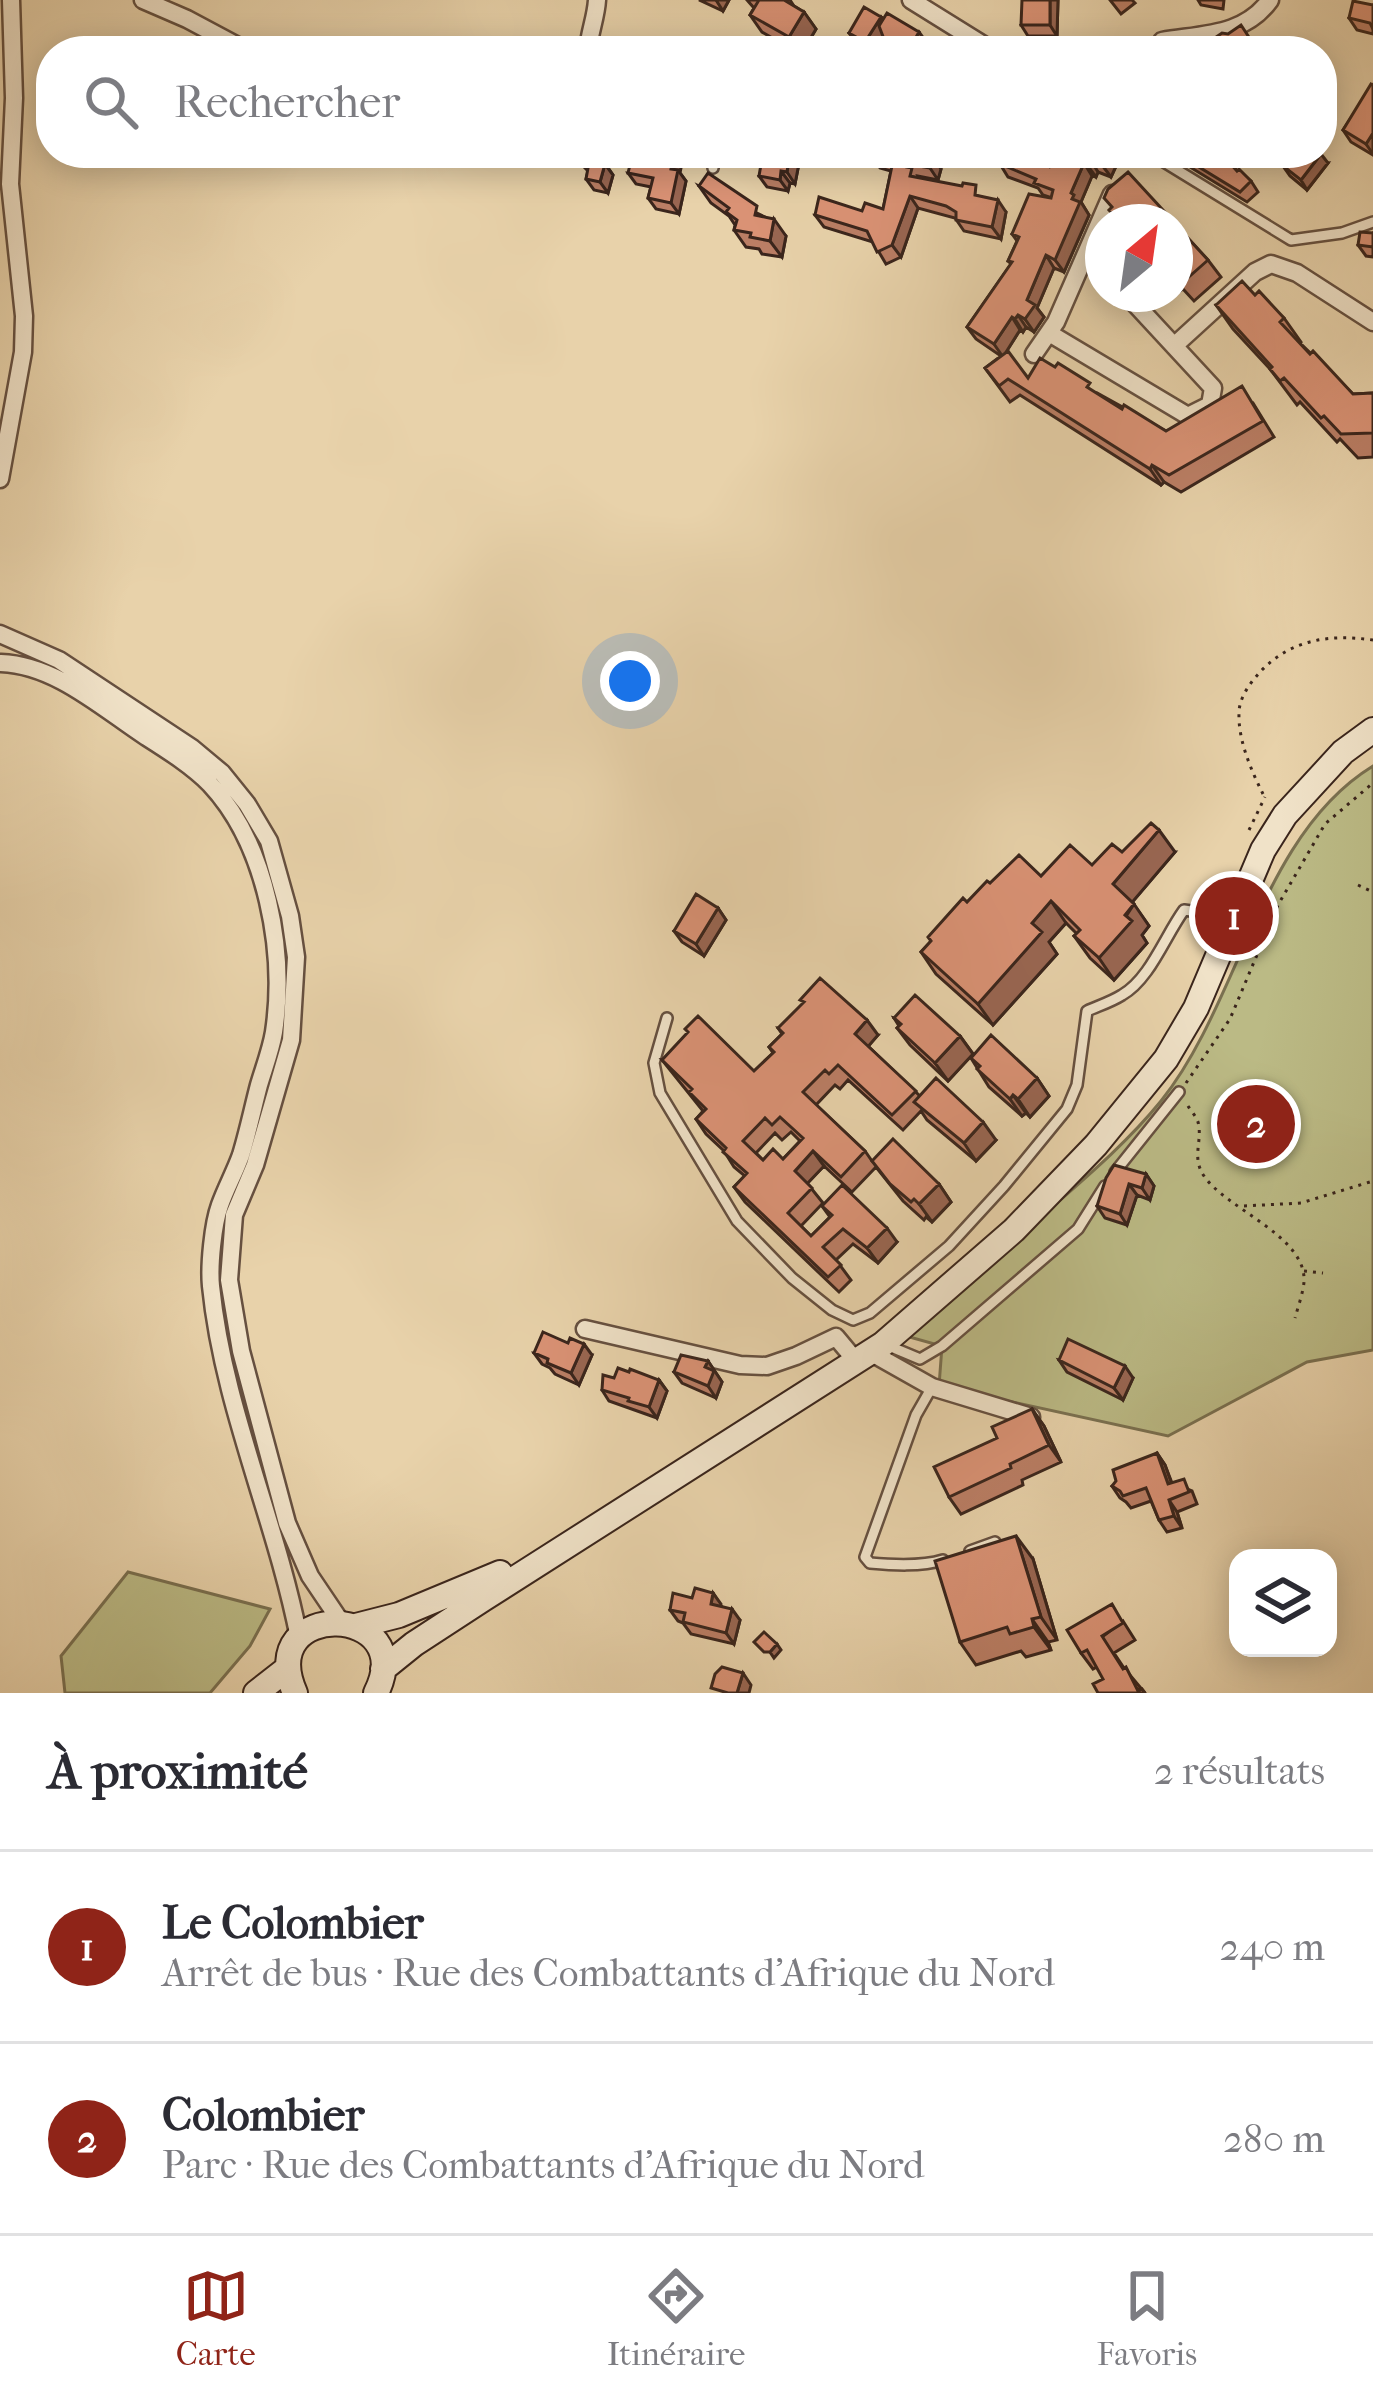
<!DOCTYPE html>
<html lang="fr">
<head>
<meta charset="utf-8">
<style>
  body { margin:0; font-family:"IM FELL French Canon",serif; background:#f7f7f7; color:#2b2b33 }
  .controls { position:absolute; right:36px; bottom:36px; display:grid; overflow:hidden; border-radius:24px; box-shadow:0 6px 30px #0003 }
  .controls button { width:108px; height:108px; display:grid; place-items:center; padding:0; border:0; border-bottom:3px solid #e1e1e2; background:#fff; color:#2b2b33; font:60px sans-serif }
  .compass { position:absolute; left:1085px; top:204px; width:108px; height:108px; border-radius:50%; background:#fff; box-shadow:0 6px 30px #0003; rotate:29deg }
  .you { position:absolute; left:630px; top:681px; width:42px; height:42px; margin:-30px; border:9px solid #fff; border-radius:50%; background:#1a73e8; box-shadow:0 0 0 18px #1a73e833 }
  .badge { display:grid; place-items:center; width:78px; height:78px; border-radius:50%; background:#8f2418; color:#fff; font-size:39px; font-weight:700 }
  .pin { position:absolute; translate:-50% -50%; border:6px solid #fff; box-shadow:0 3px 12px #0006 }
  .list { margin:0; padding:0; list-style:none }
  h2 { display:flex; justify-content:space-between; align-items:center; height:156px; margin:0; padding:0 48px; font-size:51px }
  h2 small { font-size:39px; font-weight:400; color:#7c7c81 }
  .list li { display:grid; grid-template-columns:78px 1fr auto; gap:36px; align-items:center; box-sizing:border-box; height:192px; padding:0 48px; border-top:3px solid #e1e1e2 }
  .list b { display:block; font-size:45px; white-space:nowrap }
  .list p { margin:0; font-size:39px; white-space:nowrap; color:#7c7c81 }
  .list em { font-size:39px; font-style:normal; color:#7c7c81 }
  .icon { flex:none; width:66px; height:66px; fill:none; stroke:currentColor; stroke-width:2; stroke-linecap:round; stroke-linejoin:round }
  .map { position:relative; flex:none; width:1373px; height:1693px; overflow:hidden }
  .search { position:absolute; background:#fff; box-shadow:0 6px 30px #0003; left:36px; right:36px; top:36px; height:132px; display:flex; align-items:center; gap:30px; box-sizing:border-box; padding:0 42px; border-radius:48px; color:#7c7c81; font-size:45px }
  .sheet { height:540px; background:#fff }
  nav { display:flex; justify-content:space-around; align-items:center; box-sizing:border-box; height:168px; border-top:3px solid #e1e1e2; background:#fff; font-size:33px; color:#7c7c81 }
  nav a { display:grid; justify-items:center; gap:6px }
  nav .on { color:#8f2418 }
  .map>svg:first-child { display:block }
</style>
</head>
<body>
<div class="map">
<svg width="1373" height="1693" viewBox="0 0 1373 1693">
  <rect width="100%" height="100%" fill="#e8d2aa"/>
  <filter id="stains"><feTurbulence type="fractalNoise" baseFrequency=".00167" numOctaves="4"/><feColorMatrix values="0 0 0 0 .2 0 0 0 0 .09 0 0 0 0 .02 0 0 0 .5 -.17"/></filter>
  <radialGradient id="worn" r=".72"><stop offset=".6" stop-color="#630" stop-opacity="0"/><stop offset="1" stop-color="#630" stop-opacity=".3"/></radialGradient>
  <path fill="#bbba85" stroke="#7a7050" stroke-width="3" d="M1373 766V1350L1307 1362 1168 1436 939 1386 942 1346 906 1336C952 1296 998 1255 1043 1215 1084 1179 1126 1144 1161 1101 1241 1001 1260 835 1373 766Z
    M128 1572 270 1609 250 1646 210 1693H65L61 1656Z"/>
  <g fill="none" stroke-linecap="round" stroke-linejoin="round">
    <g stroke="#665040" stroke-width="14">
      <path id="service" d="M1164 162 1291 240 1342 233 1373 222
        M713 168 715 153
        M667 1018 654 1063 660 1093 737 1221 792 1278 832 1310 853 1320 870 1313 949 1246 1004 1186 1067 1109 1077 1085 1087 1011C1098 1006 1111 1002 1122 995 1150 979 1165 936 1184 910L1206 913 1231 924
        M1115 1172 1179 1092
        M889 1346 920 1359 942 1346 1078 1229 1105 1186
        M932 1387 916 1415 865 1557 870 1563C892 1565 921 1567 943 1560
        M970 1551 995 1542"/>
    </g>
    <g stroke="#665040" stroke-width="21">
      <path id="minor" d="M143 0 187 19 247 51
        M911 0 993 51
        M588 51C589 33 596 18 597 0
        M1163 51 1162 41C1203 34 1244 36 1270 0
        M1049 333 1188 416 1210 405 1213 388 1126 294
        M1174 346 1255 272 1271 264 1297 273 1373 322
        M1034 354 1056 322 1112 194
        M0 479 23 352 24 316 10 184 14 98 11 0
        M0 634 59 660 192 748 222 773 247 804 269 841 290 916 296 957 291 1040 255 1165 234 1215 229 1280 241 1351 287 1523 310 1576 341 1622
        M1 663C55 665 101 707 145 736 167 750 191 765 210 784 267 845 286 952 274 1032 271 1050 264 1068 259 1085 253 1108 248 1132 241 1155 235 1172 226 1188 220 1205 213 1224 209 1266 211 1286 223 1407 276 1520 299 1638
        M585 1329 740 1365 767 1366 796 1356 836 1337 856 1361
        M870 1352 932 1387 1031 1417"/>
    </g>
    <g stroke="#3a251c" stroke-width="28">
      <path id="secondary" d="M356 1626 399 1615 500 1573
        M383 1669 414 1644 483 1599 883 1344 1014 1230 1096 1145 1166 1059 1196 1008 1263 850 1285 815 1343 752 1373 730
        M256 1693 288 1668
        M295 1693C253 1597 421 1604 376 1693"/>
    </g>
    <path stroke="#3a251c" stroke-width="3" stroke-dasharray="3 6" stroke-linecap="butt" d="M1263 794C1251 770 1238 740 1239 713 1239 698 1250 683 1260 672 1291 639 1330 634 1373 640
      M1249 830 1265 797
      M1358 885 1373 892
      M1186 1083 1230 1019 1278 905 1325 824 1373 783
      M1188 1106C1191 1111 1196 1116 1198 1122 1203 1141 1191 1157 1204 1176 1226 1209 1307 1236 1304 1282 1303 1293 1298 1307 1295 1318
      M1244 1206 1301 1203 1373 1181
      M1304 1271 1323 1273"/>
    <use href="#service" stroke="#f0e2c8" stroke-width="9"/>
    <use href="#minor" stroke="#f0e2c8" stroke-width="16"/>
    <use href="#secondary" stroke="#f0e2c8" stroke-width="24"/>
  </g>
  <path fill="#bb7e65" stroke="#3a251c" stroke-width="3" fill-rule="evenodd" d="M699 0H729L723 11Z
    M747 0H790L794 6 804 12 816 29 803 51H795L762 32 750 15 754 8Z
    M1058 0 1057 36H1028L1021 25Z
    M1110 0H1132L1135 3 1121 14Z
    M1198 0H1224L1223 9 1201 5Z
    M1373 5V34L1357 30 1349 18Z
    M881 17 932 50 931 51H890L886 46 883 51H862L849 33Z
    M1373 85V155L1351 142 1343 130Z
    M548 153H598L613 175 608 193 594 190 586 179 588 171 570 153 554 162Z
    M801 153 795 184 790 183 788 191 767 187 759 176Z
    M866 153H919L941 169 938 180 918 176 919 178 985 198 1006 212 1001 239 964 231 955 218 918 208 901 257 886 264 873 242 824 227 815 215 883 209 891 171 880 168 876 162H872Z
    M1004 153H1051L1053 159 1118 162 1111 177 1098 172 1096 177 1092 176 1081 202 1089 215 1064 272 1054 268 1037 308 1044 317 1034 332 1026 327 1023 332 1020 330 1006 352 1028 378 1097 393 1166 431 1253 403 1274 437 1181 492 1164 482 1161 485 1020 395 1010 402 985 368 1001 356 976 339 967 327 1011 264 1008 261 1017 241 1012 234 1049 197 1043 195 1038 188 1008 177 1000 164Z
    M1170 153H1214L1251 181 1258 192 1247 202 1172 156Z
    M1328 163 1307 190 1290 176 1283 166Z
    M628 173H680L686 181 679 214 656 209 648 198 651 187 636 184Z
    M699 186 765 217 786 236 782 257 762 254 759 249 746 247 734 230 735 225 729 216 711 203Z
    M1175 224 1208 260 1221 277 1194 301 1183 289 1180 291 1175 285Z
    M1373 233V257L1366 256 1358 245Z
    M1255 295 1284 318 1301 342 1300 343 1353 394 1373 393V457L1358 458 1340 439 1337 442 1300 402 1297 405 1270 369 1233 329 1216 305Z
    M1122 852H1175L1132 902 1149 926 1142 935 1147 943 1114 980 1090 958 1074 936 1077 934 1066 923 1049 942 1057 954 993 1025 936 974 921 952 967 902 990 883 1041 876 1092 865Z
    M718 908 726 920 704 956 682 942 674 931Z
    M894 1018 960 1036 973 1054 948 1081 910 1045 897 1028 899 1026Z
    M778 1028 878 1035 868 1046 920 1096 996 1140 976 1161 927 1120 921 1111 903 1130 848 1080 840 1089 835 1085 816 1105 865 1151 872 1161 939 1184 951 1202 932 1222 926 1217 924 1220 903 1201 876 1167 852 1192 824 1166 807 1183 823 1203 801 1226 811 1236 830 1217 822 1206 897 1242 878 1263 853 1244 836 1260 851 1280 839 1292 745 1202 734 1187 745 1176 734 1167 724 1151 706 1134 696 1119 703 1111 662 1060 754 1071 773 1053 769 1047 782 1034ZM791 1132 800 1141 783 1159 763 1160 756 1153 775 1133 782 1140Z
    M971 1058 1037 1078 1049 1096 1030 1117 1026 1113 1022 1116 989 1087Z
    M1146 1174 1154 1186 1150 1200 1137 1195 1127 1225 1105 1218 1097 1206Z
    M534 1353 592 1355 579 1385 555 1374 550 1368 542 1364Z
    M1059 1360 1133 1378 1123 1400 1067 1372Z
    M708 1361 722 1382 716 1398 682 1383 674 1372Z
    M614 1378 659 1380 667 1391 657 1418 609 1401 602 1390Z
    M1032 1409 1044 1426 1061 1462 1022 1480 1023 1485 961 1514 949 1497 997 1438Z
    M1157 1453 1165 1465 1172 1483 1192 1491 1197 1504 1177 1512 1182 1528 1167 1532 1159 1520 1151 1501 1131 1508 1126 1502 1120 1498 1112 1486Z
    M1033 1559 1057 1640 1048 1642 1051 1650 1026 1657 1021 1651 976 1665 960 1642Z
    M713 1593 721 1606 740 1620 734 1644 691 1634 683 1623 678 1621 670 1610 692 1598Z
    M1123 1621 1135 1640 1114 1653 1124 1668 1145 1693 1097 1667 1093 1669 1081 1653Z"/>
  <path fill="#996652" stroke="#3a251c" stroke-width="3" d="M716 0H729L723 11Z
    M1050 0H1058L1057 36 1050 25Z
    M804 12 816 29 803 51H798L789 37Z
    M881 17 894 35 883 51H871L865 42Z
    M919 32 932 50 931 51H908Z
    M1373 133V154L1366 144Z
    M674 153H684L680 173 686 181 679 214 671 203V169Z
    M790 153H801L795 184 787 172Z
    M1108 153H1112L1118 162 1111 177 1102 165Z
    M1321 154 1328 163 1307 190 1301 180Z
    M933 157 941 169 938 180 930 168Z
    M1090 159 1098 172 1096 177 1087 165Z
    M1084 163 1092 176 1081 202 1089 215 1064 272 1055 260 1072 199 1071 193Z
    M605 164 613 175 608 193 600 182Z
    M781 171 790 183 788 191 780 180Z
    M910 196 918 208 901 257 892 245Z
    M998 200 1006 212 1001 239 992 227Z
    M774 219 786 236 782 257 770 241Z
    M1046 255 1054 268 1037 308 1044 317 1034 332 1025 319 1027 300Z
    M1018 315 1026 327 1023 332 1015 319Z
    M1012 317 1020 330 1003 357 994 344Z
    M1152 465 1164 482 1161 485 1150 469Z
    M1159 830 1175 852 1129 906 1113 884Z
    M1051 901 1066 923 1049 942 1057 954 993 1025 978 1004 1032 923Z
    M1134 904 1149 926 1142 935 1147 943 1114 980 1099 958Z
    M718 908 726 920 704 956 696 944Z
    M867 1020 878 1035 866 1049 855 1034Z
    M960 1036 973 1054 948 1081 935 1063Z
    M1037 1078 1049 1096 1030 1117 1018 1099Z
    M1013 1095 1026 1113 1022 1116 1010 1099Z
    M983 1122 996 1140 976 1161 964 1143Z
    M813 1151 824 1166 805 1186 795 1171Z
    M1146 1174 1154 1186 1150 1200 1142 1188Z
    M939 1184 951 1202 932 1222 919 1204Z
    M1129 1184 1137 1195 1127 1225 1120 1214Z
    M887 1228 897 1242 878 1263 867 1248Z
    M584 1344 592 1355 579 1385 571 1373Z
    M708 1361 722 1382 716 1398 708 1386 705 1367Z
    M1125 1366 1133 1378 1123 1400 1114 1388Z
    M659 1380 667 1391 657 1418 649 1407Z
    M1032 1409 1044 1426 1061 1462 1049 1445Z
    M1157 1453 1165 1465 1176 1496 1168 1484Z
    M1169 1500 1177 1512 1182 1528 1174 1516Z
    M1016 1536 1033 1559 1057 1640 1041 1617Z
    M713 1593 721 1604 719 1615 711 1604Z
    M732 1609 740 1620 734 1644 726 1633Z
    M1032 1619 1048 1642 1051 1650 1034 1627Z
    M777 1644 781 1650 774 1658 770 1652Z
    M743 1673 751 1685 749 1693H737Z"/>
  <path fill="#da9275" stroke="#3a251c" stroke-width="3" fill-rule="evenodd" d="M759 0H784L804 12 789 37 750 15Z
    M1022 0H1050V25H1021Z
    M1353 1 1373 5V29L1370 23 1349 18Z
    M864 7 881 17 865 42 849 33Z
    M887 13 919 32 908 51 900 48 892 51 887 47 879 26Z
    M1241 25 1254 45 1246 51H1203L1200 48 1222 33 1228 34Z
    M1371 84 1373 85V133L1366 144 1343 130Z
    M573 153H598L596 155 605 164 600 182 586 179 588 168Z
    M633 153H674L671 169 678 170 671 203 648 198 653 178 628 173Z
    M763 153H790L787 172 781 171 780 180 759 176Z
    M873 153H919L933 157 930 168 908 164 907 167 912 168 910 176 962 186 963 183 976 185 975 195 998 200 992 227 956 220V212L946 206 910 196 892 245 877 252 867 231 815 215 819 197 862 211 865 203 883 209 893 161 872 157Z
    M1004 153H1046L1050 165 1055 153H1108L1102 165 1090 159 1087 165 1084 163 1071 193 1074 195 1072 199 1080 202 1055 260 1046 255 1027 300 1035 305 1025 319 1018 315 1015 319 1012 317 994 344 967 327 1012 262 1008 261 1019 237 1012 234 1029 194 1051 198 1053 190 1034 183 1036 179 1000 164Z
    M1176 153H1214L1229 162 1237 171 1239 169 1251 181 1240 192Z
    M1294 153 1321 154 1301 180 1283 166Z
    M1128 172 1174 222H1120L1109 210 1112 207 1104 198 1108 189Z
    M708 173 757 206 755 215 774 219 770 241 750 237 751 233 734 230 737 220 726 212 729 208 699 186Z
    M1175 224 1208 260 1182 283 1175 276Z
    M1360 232 1373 233V247L1358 245Z
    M1242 281 1255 295 1259 291 1284 318 1280 322 1310 354 1313 351 1353 394 1373 393V433L1341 434 1324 416 1321 418 1284 378 1280 381 1270 369 1272 367 1216 305Z
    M1008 351 1028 378 1040 358 1055 367 1058 363 1090 383 1087 387 1109 401 1122 409 1124 405 1166 431 1242 386 1263 421 1169 475 1152 465 1150 469 1008 379 999 386 985 368Z
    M1151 823 1159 830 1113 884 1134 904 1125 915 1132 921 1099 958 1074 936 1080 930 1051 901 1032 923 1042 932 978 1004 921 952 931 941 928 937 963 898 967 902 987 881 990 883 1019 855 1041 876 1070 845 1092 865 1112 844 1122 852Z
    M696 894 718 908 696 944 674 931Z
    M820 978 867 1020 855 1034 916 1091 892 1115 838 1065 829 1074 825 1070 803 1092 865 1151 841 1177 813 1151 795 1171 812 1188 788 1213 811 1236 832 1215 822 1206 842 1185 887 1228 867 1248 843 1229 823 1247 841 1265 828 1277 734 1187 747 1173 723 1152 726 1148 696 1119 706 1109 689 1092 692 1089 662 1060 688 1032 685 1029 698 1016 754 1071 774 1052 769 1047 783 1033 778 1028 804 1002 800 1000ZM780 1117 803 1138 783 1159 773 1149 763 1160 743 1141 765 1118 772 1125Z
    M915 995 960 1036 935 1063 897 1028 901 1024 894 1018Z
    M991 1035 1037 1078 1018 1099 1013 1095 1010 1099 977 1069 980 1066 971 1058Z
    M936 1078 983 1122 964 1143 914 1102Z
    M893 1139 939 1184 919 1204 914 1199 911 1202 890 1184 872 1161Z
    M1114 1165 1146 1174 1142 1188 1129 1184 1120 1214 1097 1206 1106 1178Z
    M543 1332 568 1343 570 1338 584 1344 571 1373 547 1363 548 1359 534 1353Z
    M1068 1339 1125 1366 1114 1388 1059 1360Z
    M681 1355 708 1361 705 1367 714 1371 708 1386 674 1372Z
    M618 1368 629 1372 630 1369 659 1380 649 1407 628 1401 629 1398 602 1390 603 1375 614 1378Z
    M1032 1409 1049 1445 1010 1464 1011 1468 949 1497 934 1467 997 1438 992 1427Z
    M1157 1453 1168 1484 1184 1479 1189 1492 1169 1500 1174 1516 1159 1520 1146 1488 1123 1496 1120 1491 1112 1486 1116 1481 1113 1470Z
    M1016 1536 1041 1617 1032 1619 1034 1627 1010 1634 1007 1627 960 1642 935 1561Z
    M695 1588 713 1593 711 1604 732 1609 726 1633 683 1622 685 1613 670 1610 673 1593 692 1598Z
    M1112 1604 1123 1623 1102 1636 1123 1669 1126 1667 1138 1691 1142 1689 1145 1693H1098L1093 1684 1103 1679 1087 1650 1081 1653 1067 1630Z
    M764 1632 777 1644 770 1652H764L754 1642Z
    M722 1667 743 1673 737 1693H728L711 1688 715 1674Z"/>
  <rect width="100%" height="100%" filter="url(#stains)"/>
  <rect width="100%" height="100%" fill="url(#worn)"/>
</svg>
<div class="controls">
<button><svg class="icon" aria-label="layers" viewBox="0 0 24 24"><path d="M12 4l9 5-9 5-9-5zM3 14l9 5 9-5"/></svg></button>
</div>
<svg class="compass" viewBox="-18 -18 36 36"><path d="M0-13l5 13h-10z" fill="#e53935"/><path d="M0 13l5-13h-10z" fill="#7c7c81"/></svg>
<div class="you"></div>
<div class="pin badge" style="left:1234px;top:916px">1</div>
<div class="pin badge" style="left:1256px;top:1124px">2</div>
<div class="search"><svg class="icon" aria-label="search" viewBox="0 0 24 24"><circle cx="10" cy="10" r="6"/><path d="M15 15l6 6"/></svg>Rechercher</div>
</div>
<section class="sheet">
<h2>À proximité<small>2 résultats</small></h2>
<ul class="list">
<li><span class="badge">1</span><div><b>Le Colombier</b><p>Arrêt de bus · Rue des Combattants d'Afrique du Nord</p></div><em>240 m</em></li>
<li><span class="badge">2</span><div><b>Colombier</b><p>Parc · Rue des Combattants d'Afrique du Nord</p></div><em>280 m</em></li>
</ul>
</section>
<nav>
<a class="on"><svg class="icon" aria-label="map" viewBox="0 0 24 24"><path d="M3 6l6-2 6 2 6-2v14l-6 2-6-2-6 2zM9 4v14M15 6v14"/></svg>Carte</a>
<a><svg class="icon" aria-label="directions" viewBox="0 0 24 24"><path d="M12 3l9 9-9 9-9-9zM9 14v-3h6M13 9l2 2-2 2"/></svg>Itinéraire</a>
<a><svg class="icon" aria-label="saved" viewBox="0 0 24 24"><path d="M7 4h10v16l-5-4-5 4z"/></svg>Favoris</a>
</nav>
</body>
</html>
